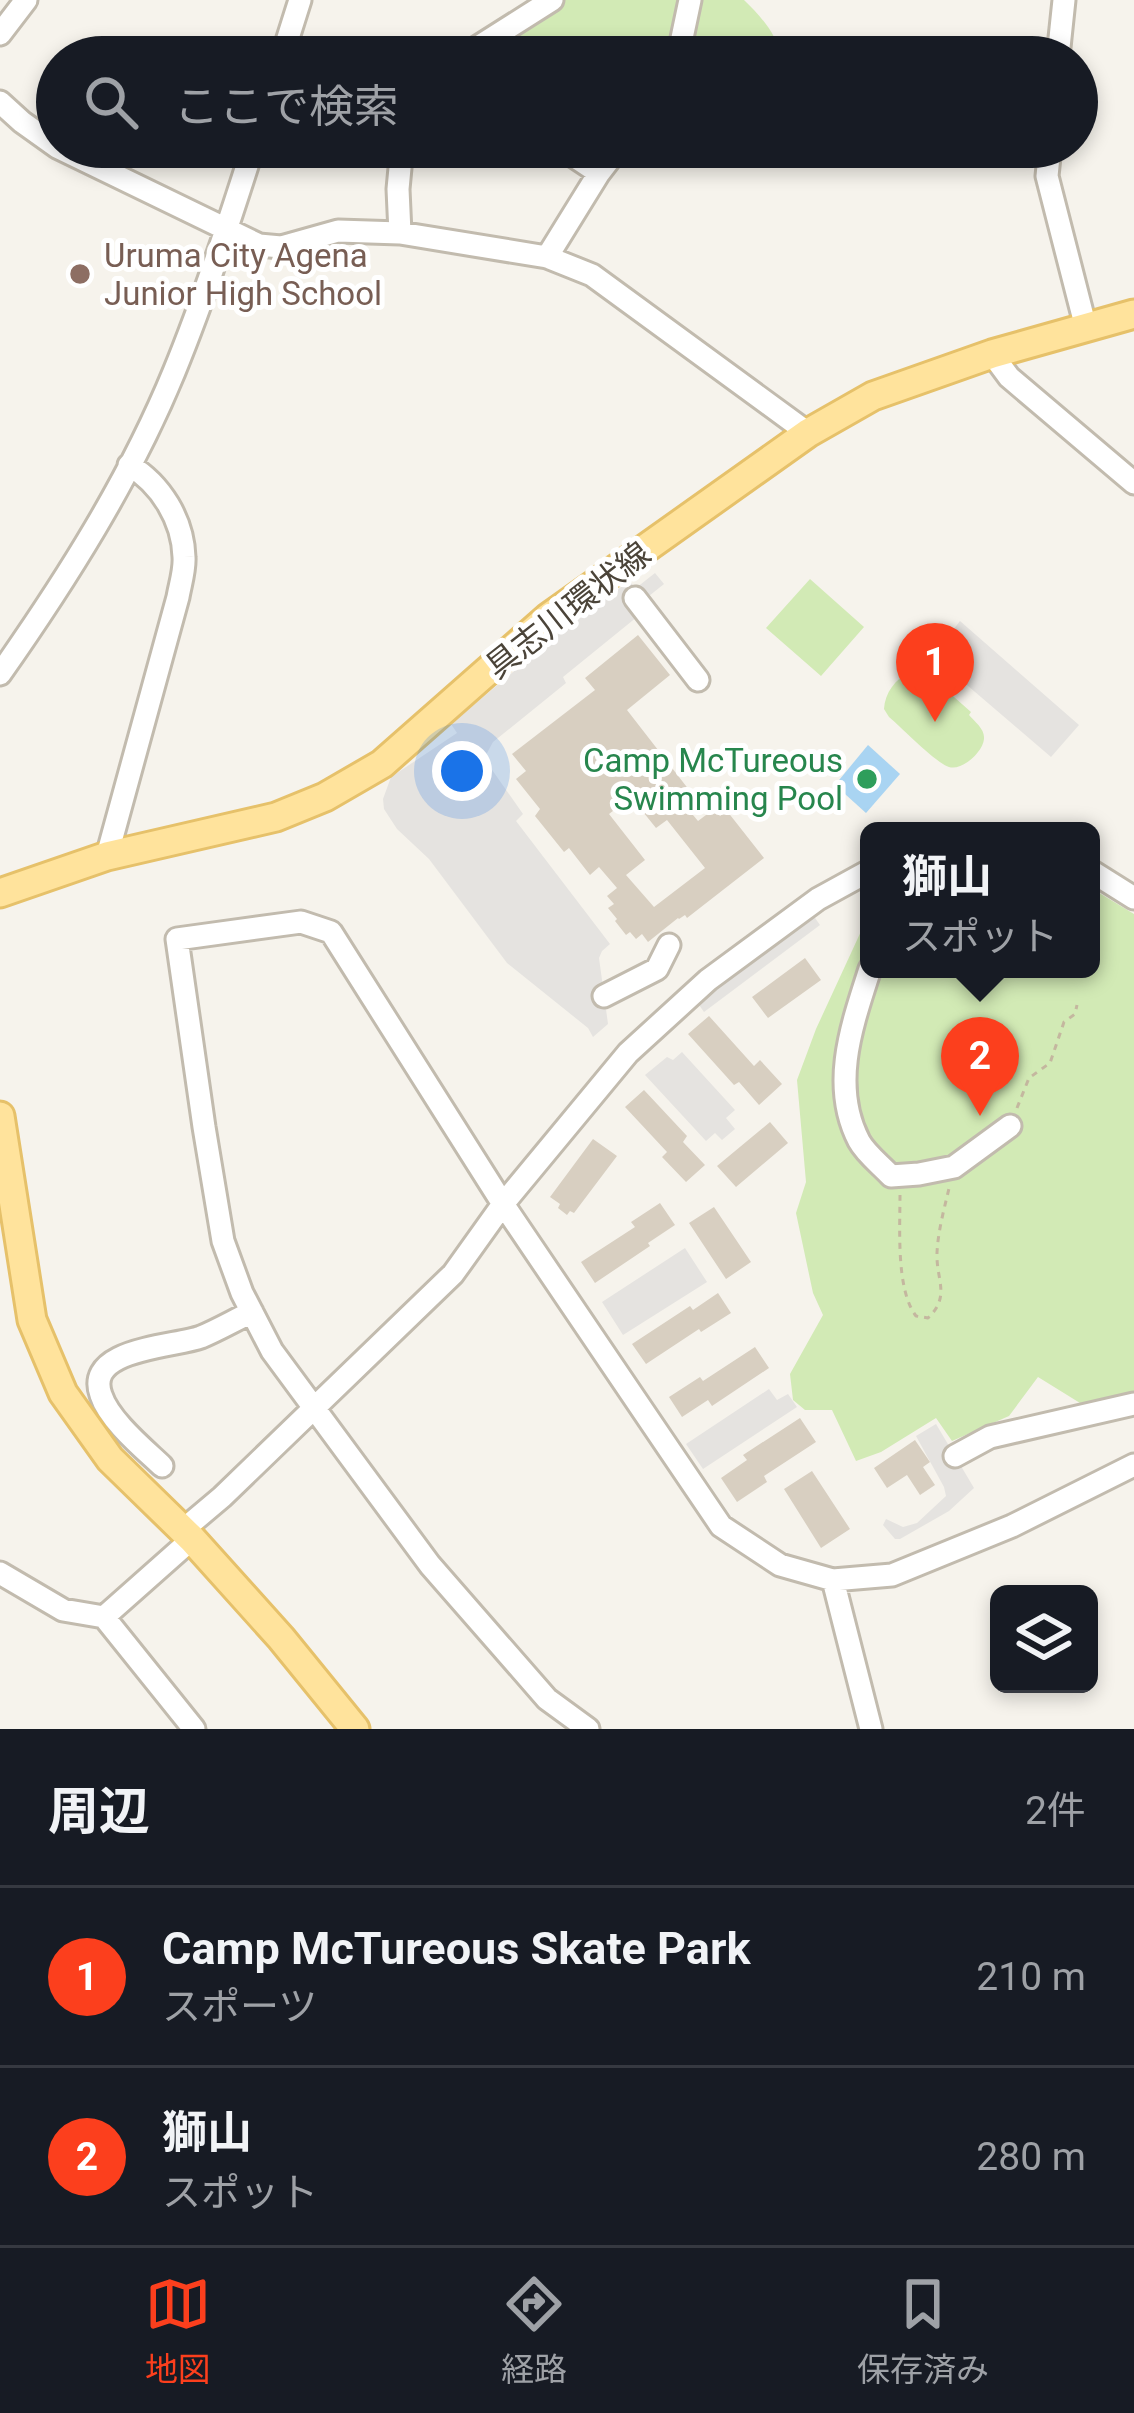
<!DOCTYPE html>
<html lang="ja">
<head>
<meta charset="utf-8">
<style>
  body { margin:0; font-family:Roboto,"Noto Sans JP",sans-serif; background:#242831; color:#f1f3f6 }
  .controls { position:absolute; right:36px; bottom:36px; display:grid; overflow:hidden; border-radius:18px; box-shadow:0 6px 18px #0003 }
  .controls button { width:108px; height:108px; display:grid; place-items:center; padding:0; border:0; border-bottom:3px solid #363941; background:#171b24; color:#f1f3f6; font:60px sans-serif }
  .you { position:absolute; left:462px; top:771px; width:42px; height:42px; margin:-30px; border:9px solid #fff; border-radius:50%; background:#1a73e8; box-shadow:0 0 0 18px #1a73e833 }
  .badge { display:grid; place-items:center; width:78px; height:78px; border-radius:50%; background:#fc3f1d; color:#fff; font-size:39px; font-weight:700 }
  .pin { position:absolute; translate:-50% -99px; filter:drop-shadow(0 3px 6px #0008) }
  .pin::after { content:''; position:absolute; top:63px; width:42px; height:36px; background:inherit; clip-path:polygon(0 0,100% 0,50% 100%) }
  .popup { position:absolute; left:860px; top:822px; width:240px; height:156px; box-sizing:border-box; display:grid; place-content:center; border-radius:18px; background:#171b24; filter:drop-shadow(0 3px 9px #0005); font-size:39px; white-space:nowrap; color:#9ea1a6 }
  .popup b { font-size:45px; color:#f1f3f6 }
  .popup::after { content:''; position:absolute; left:50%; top:100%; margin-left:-24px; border:24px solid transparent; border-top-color:#171b24 }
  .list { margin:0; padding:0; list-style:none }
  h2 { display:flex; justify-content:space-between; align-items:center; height:156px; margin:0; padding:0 48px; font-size:51px }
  h2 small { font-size:39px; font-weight:400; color:#9ea1a6 }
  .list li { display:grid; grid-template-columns:78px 1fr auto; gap:36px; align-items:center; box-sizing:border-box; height:180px; padding:0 48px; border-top:3px solid #363941 }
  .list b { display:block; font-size:45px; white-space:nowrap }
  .list p { margin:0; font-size:39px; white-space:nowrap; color:#9ea1a6 }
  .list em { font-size:39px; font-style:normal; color:#9ea1a6 }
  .icon { flex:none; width:66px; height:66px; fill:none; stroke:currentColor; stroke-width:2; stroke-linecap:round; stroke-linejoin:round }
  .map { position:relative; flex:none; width:1134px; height:1729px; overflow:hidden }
  .search { position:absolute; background:#171b24; box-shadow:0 6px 18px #0003; left:36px; right:36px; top:36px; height:132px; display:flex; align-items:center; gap:30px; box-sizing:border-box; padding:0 42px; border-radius:66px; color:#9ea1a6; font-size:45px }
  .sheet { height:516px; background:#171b24 }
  nav { display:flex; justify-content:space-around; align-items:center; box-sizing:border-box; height:168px; border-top:3px solid #363941; background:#171b24; font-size:33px; color:#9ea1a6 }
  nav a { display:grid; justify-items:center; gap:6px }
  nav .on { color:#fc3f1d }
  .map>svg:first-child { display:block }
</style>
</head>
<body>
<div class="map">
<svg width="1134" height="1729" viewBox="0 0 1134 1729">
  <rect width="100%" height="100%" fill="#f6f3ec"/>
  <path fill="#d2eab5" d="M553 0H744C761 16 776 34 782 57H462Z
    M810 579 864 627 821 676 766 628Z
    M910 672H919L934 684 937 682 971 712 969 715C975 722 985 729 984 739 983 752 962 771 949 767 936 763 902 728 889 717L884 709C885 693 895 679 910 672Z
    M1091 888 1134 914V1395L1080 1403 1038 1377 1009 1416 952 1441 936 1418 881 1452 856 1461 832 1410H805L793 1400 790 1374 823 1315 813 1293 796 1213 806 1182 797 1080 816 1029 869 914V969H1091Z"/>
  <path fill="#e5e3e0" d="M655 573 664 584 644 600 648 608 563 677 566 683 493 742 486 755 488 764 523 814 516 821 610 944 602 951 599 958 608 1024 593 1037 588 1028 507 963 429 859 397 829 384 809 383 799 391 777 457 733 451 724 557 635 629 581 636 588Z
    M960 621 1079 725 1051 757 933 656Z
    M813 915 820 925 704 1012 697 1002Z
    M682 1052 735 1110 726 1118 735 1129 722 1140 715 1133 706 1141 645 1075 667 1057 673 1060Z
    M685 1248 707 1282 623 1335 602 1302Z
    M769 1389 777 1400 788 1394 797 1407 703 1469 686 1444Z
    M936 1424 974 1488 949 1511 900 1539H895L883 1525 886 1519 903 1527 917 1523 946 1496 944 1487 916 1436Z"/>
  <path fill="#a9d4f2" d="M868 745 900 774 866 813 835 785Z"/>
  <path fill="#d8cfc1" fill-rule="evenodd" d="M638 635 670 675 627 710 693 795 683 803 698 821 714 809 720 816 727 811 764 858 687 918 685 915 679 919 678 918 648 942 642 934 636 939 630 932 626 935 615 921 617 919 608 908 614 904 607 896 617 888 599 867 590 875 569 848 564 852 535 816 540 809 516 779 526 771 512 754 595 690 585 678ZM631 797 656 828 667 820 705 868 654 907 626 875 645 860 609 814Z
    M805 958 821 980 768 1018 752 997Z
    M709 1016 754 1066 760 1060 782 1084 759 1105 739 1082 734 1085 688 1034Z
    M644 1090 687 1136 683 1142 705 1165 686 1182 662 1157 667 1152 625 1107Z
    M770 1122 788 1143 736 1187 717 1166Z
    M593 1139 617 1156 574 1213 570 1211 567 1215 558 1208 560 1204 550 1197Z
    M660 1203 675 1225 648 1243 650 1246 595 1283 581 1262 635 1227 631 1222Z
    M714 1207 751 1262 726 1279 689 1223Z
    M718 1293 731 1313 701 1332 699 1329 646 1364 632 1344 690 1306 693 1310Z
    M755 1347 769 1368 712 1406 708 1400 682 1417 669 1397 700 1377 703 1381Z
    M800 1418 816 1442 764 1476 767 1482 737 1502 721 1478 747 1460 743 1455Z
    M915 1440 930 1462 923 1467 935 1485 920 1495 907 1475 887 1488 874 1468Z
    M812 1471 850 1529 821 1548 784 1489Z"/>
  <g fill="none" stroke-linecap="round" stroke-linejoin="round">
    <g stroke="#c2bbae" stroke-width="27">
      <path id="minor" d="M0 34 26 0
        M282 57 300 0
        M462 57 552 0
        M678 57 690 0
        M1058 57 1064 0
        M0 102 22 122 57 147 259 245 281 247 338 231 400 233 547 257 592 275 808 433
        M560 147 599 173
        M1050 147 1047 176 1086 328
        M400 233 398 189 402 147
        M547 257 599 173 619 147
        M992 354 1009 377 1134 483
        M635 598 698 680
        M0 674C66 580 130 479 174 372 204 299 229 223 253 147
        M107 856 178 597C180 585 185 570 184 557 183 520 161 484 129 465
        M1091 871 1134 898
        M870 969C852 1025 830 1085 859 1141 866 1154 881 1165 891 1176L919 1174 954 1167 1010 1126
        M604 996 657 969 669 945
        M955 1456 990 1437 1134 1404
        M162 1466C143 1448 109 1420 101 1395 84 1348 174 1347 201 1337 218 1330 235 1320 252 1312
        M184 1529 222 1497 453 1274 503 1204 628 1053 708 980 818 899 869 871
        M0 1573 63 1610 104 1617 194 1729
        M833 1580 871 1729
        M104 1617 192 1539
        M588 1729 547 1699 430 1565 272 1351 242 1293 223 1241 204 1127 177 939 301 922 331 932 503 1204 721 1526 780 1565 833 1580 892 1575 1012 1526 1134 1465"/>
    </g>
    <g stroke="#e6c16a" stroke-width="33">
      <path id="major" d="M0 893 107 856 276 817 325 797 382 764 549 617 808 433 873 396 992 354 1134 314
        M0 1116 32 1320 63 1393 110 1459 192 1539 281 1638 355 1729"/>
    </g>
    <path stroke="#c4b79f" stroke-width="3" stroke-dasharray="6 6" stroke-linecap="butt" d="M1017 1108 1029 1078 1050 1063 1064 1022 1075 1014 1077 1005
      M900 1195C900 1229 896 1290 916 1316L928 1318C951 1296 936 1280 937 1253 938 1230 945 1206 950 1184"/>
    <use href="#minor" stroke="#fff" stroke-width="21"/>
    <use href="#major" stroke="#ffe39c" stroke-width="27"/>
  </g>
  <circle fill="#8d6e63" stroke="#fff" stroke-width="4.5" cx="80" cy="274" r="12"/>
  <circle fill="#2e9e5b" stroke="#fff" stroke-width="4.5" cx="867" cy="779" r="12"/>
  <g text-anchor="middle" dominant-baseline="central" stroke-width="10" stroke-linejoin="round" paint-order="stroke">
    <g font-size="33" fill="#785e54" stroke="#fff" text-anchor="start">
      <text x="104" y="255">Uruma City Agena<tspan x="104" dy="38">Junior High School</tspan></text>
    </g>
    <g font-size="33" fill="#4b4439" stroke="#fff">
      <text transform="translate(568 610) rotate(-38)">具志川環状線</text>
    </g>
    <g font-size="33" fill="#27864d" stroke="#fff" text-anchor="end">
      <text x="843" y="760">Camp McTureous<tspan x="843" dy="38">Swimming Pool</tspan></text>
    </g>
  </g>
</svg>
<div class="controls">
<button><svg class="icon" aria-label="layers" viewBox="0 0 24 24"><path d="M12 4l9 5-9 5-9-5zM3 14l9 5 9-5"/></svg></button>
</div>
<div class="you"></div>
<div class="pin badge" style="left:935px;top:722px">1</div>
<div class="pin badge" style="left:980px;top:1116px">2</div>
<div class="popup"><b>獅山</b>スポット</div>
<div class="search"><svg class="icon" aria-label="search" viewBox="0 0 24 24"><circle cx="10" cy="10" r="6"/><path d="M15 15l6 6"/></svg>ここで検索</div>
</div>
<section class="sheet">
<h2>周辺<small>2件</small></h2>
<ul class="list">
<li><span class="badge">1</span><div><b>Camp McTureous Skate Park</b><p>スポーツ</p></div><em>210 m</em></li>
<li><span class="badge">2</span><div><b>獅山</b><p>スポット</p></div><em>280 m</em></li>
</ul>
</section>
<nav>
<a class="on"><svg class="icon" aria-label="map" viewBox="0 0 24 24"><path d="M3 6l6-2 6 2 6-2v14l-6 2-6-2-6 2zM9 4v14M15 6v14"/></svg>地図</a>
<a><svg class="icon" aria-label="directions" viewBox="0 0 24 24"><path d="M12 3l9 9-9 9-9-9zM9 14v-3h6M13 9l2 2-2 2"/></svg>経路</a>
<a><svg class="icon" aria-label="saved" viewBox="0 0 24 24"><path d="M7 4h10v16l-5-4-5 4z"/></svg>保存済み</a>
</nav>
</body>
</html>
